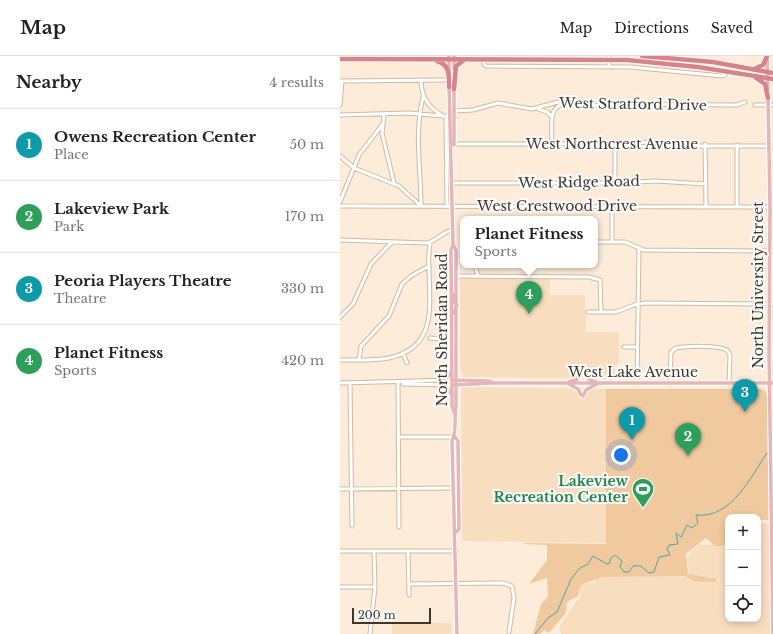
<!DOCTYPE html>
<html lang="en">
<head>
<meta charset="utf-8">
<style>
  body { margin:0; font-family:"Libre Baskerville",serif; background:#f2f2f2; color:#222 }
  .controls { position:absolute; right:12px; bottom:12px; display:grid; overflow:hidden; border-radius:8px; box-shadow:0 2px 6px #0003 }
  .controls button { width:36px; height:36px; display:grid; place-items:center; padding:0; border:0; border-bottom:1px solid #e0e0e0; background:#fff; color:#222; font:20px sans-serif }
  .scale { position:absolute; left:12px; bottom:10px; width:79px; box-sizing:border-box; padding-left:4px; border:2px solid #3f372e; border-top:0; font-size:11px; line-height:14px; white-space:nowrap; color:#3f372e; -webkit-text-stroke:3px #fcfcfc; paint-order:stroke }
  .you { position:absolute; left:281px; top:399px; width:14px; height:14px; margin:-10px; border:3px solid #fff; border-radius:50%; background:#1a73e8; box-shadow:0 0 0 6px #1a73e833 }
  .badge { display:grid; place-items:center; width:26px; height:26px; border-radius:50%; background:#2563eb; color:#fff; font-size:13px; font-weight:700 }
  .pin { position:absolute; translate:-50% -33px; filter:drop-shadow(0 1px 2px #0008) }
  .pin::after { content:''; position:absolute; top:21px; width:14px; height:12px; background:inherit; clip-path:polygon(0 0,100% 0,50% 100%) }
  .popup { position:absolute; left:120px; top:160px; width:138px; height:52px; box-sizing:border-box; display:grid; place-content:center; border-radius:8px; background:#fff; filter:drop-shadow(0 1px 3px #0005); font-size:13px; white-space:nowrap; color:#767676 }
  .popup b { font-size:15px; color:#222 }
  .popup::after { content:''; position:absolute; left:50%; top:100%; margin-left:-8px; border:8px solid transparent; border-top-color:#fff }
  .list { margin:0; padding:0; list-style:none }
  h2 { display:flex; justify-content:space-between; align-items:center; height:52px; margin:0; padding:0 16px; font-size:17px }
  h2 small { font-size:13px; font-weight:400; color:#767676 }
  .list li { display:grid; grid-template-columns:26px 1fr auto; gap:12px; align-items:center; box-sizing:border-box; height:72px; padding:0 16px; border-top:1px solid #e0e0e0 }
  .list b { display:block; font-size:15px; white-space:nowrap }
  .list p { margin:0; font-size:13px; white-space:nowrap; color:#767676 }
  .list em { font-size:13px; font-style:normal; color:#767676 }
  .icon { flex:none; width:22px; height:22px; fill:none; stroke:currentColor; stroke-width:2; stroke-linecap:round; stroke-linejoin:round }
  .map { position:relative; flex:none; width:433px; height:578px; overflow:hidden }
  header { display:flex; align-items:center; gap:24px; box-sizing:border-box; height:56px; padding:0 20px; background:#fff; border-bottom:1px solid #e0e0e0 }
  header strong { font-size:19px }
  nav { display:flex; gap:22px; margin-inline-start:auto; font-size:14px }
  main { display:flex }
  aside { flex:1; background:#fff }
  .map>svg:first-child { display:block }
</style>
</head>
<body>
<header>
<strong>Map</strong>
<nav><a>Map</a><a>Directions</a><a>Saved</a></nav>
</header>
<main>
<aside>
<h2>Nearby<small>4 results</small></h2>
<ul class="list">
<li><span class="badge" style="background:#0f9aa8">1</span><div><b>Owens Recreation Center</b><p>Place</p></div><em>50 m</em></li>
<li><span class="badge" style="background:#2e9e5b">2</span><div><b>Lakeview Park</b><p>Park</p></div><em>170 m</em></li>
<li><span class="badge" style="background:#0f9aa8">3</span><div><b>Peoria Players Theatre</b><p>Theatre</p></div><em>330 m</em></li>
<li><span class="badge" style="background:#2e9e5b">4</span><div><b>Planet Fitness</b><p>Sports</p></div><em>420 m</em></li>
</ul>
</aside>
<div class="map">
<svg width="433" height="578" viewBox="0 0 433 578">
  <rect width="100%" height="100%" fill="#fdecd9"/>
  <path fill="#f8ddbf" d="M120 222 210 223V239H245L246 276H279V306L275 310V323L124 321 120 312Z
    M121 331 266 333 269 487 122 485Z
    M418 467H431V578H221L220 569 240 541V528L255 527 256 521 349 520 348 500 358 489 384 488V468H388V563H418Z
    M52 566 111 567V578H52Z"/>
  <path fill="#f0c99f" d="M266 333H421L425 335 427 339 429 464H418V461H388L385 490H375L366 482 346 498 348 518 376 523V526L353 525 345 520 262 521 241 529 238 540 227 546 226 557 209 577 204 574 200 578H193L201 548 208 541 207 522 189 528 207 504V489L184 488 183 487 266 488Z"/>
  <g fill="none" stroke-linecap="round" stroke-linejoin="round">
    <path stroke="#52a4ad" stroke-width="1" d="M195 578 208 562 217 556 231 523 240 512 248 508 253 500 267 508 270 507V503L275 499 282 505 280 510 284 516H289L293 510H301L309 517 314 516 319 501 330 499 327 493 329 489 338 488 336 477 341 481 347 469 352 472 358 467 356 459C391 463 410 422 427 397"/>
    <g stroke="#cfbaa3" stroke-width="5">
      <path id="minor" d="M144 3V8L146 10 290 11 382 20 385 19 387 15
        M269 11V0
        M81 24C81 42 90 54 106 61L107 150
        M0 25 106 24
        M0 49 2 25
        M415 49H433
        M198 53 207 56 211 60
        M113 55 133 54 158 47 192 53 218 46 248 50 269 48 397 49 405 46
        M0 59 68 57 115 61
        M44 59 42 77 54 127
        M113 88H282L310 86 344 90H433
        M211 88C214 73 206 53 223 48
        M275 88V127
        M365 88 366 150
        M397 89V150
        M0 100 14 112 59 130 81 150
        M112 127H281L315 125 366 128
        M0 146 19 99 42 69
        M0 150 433 151
        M81 150C81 113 74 78 83 41
        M0 184 87 187C97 185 103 175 113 174
        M255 186H285L304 194 433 195
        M272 186V150
        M135 209 138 220
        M111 220 249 221 260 224 261 256
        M248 256H276L297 248 306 247 433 248
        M0 261 13 248 31 208 52 186
        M90 282 111 284
        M284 291H297
        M63 297 67 307
        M0 304C16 304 33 305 49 302 99 291 89 248 89 211 88 203 89 195 90 187
        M19 304 21 290 49 260 62 228 71 220 89 210
        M58 326 59 471
        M0 327 112 324
        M10 327 12 470
        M63 328 112 329
        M297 328 299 193
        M330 328 331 296 336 292C347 290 377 289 387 294L390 299 389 328
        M58 381H114
        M0 433 113 432
        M0 495H116
        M68 495 69 539
        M69 528 163 527 172 530 174 542 169 576
        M0 531H35
        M30 578 35 531 34 495"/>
    </g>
    <g stroke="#fff" stroke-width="5.5">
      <path id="major" d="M109 0V17
        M114 0V13
        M427 1 428 33
        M109 29 113 189 116 194V350C114 362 117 375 112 385L117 578
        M428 41 430 151 429 296 433 578
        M114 89V31
        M113 189 111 193 112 338V351L115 358
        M113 238 114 246 117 249 114 257
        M242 315 247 322 256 326
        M103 324 110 319 111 316
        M112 324 150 325 152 327H433
        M229 326 237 323 242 315
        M229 328 238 333 241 339
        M104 329 111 337
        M114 329 152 327
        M243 340 246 334 257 328
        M115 381 118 385 119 473 116 476"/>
    </g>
    <g stroke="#fff" stroke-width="6">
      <path id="highway" d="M302 0 373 6 433 17
        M0 3 287 4 358 11 433 23
        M97 5C110 9 109 19 109 31
        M416 12 423 9 427 0
        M416 22 425 28 428 42
        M114 33 116 10 123 5"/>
    </g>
    <use href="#minor" stroke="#fff" stroke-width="3"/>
    <use href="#major" stroke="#e6b5b8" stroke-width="3.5"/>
    <use href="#highway" stroke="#d68389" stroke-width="4.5"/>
  </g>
  <defs>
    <g id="stadium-pin" transform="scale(1.15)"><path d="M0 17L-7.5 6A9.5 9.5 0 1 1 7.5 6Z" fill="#2e9e5b" stroke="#fcfcfc"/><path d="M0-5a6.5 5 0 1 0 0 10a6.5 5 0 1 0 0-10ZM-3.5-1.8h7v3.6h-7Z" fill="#fff"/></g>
  </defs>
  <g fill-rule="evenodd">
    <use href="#stadium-pin" x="303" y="433"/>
  </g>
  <g text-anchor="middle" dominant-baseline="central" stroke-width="4" stroke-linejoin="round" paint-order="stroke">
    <g font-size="14" fill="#3f372e" stroke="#fcfcfc">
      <text transform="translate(293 48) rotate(1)">West Stratford Drive</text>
      <text x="272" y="88">West Northcrest Avenue</text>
      <text transform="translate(239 126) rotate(-1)">West Ridge Road</text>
      <text x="217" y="150">West Crestwood Drive</text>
      <text transform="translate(418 229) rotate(-90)">North University Street</text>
      <text transform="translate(102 274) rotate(-90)">North Sheridan Road</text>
      <text x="293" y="316">West Lake Avenue</text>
    </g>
    <g font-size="14" font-weight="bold" fill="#27864d" stroke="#fcfcfc" text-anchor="end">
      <text x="288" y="425">Lakeview<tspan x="288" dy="16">Recreation Center</tspan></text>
    </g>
  </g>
</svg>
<div class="controls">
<button>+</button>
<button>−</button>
<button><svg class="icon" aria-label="locate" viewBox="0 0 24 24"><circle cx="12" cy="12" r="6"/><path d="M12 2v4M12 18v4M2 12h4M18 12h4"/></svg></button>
</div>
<div class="scale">200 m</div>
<div class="you"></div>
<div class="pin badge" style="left:292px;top:384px;background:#0f9aa8">1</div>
<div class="pin badge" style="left:348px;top:400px;background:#2e9e5b">2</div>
<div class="pin badge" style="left:405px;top:356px;background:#0f9aa8">3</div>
<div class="pin badge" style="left:189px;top:258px;background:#2e9e5b">4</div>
<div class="popup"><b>Planet Fitness</b>Sports</div>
</div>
</main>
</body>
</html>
